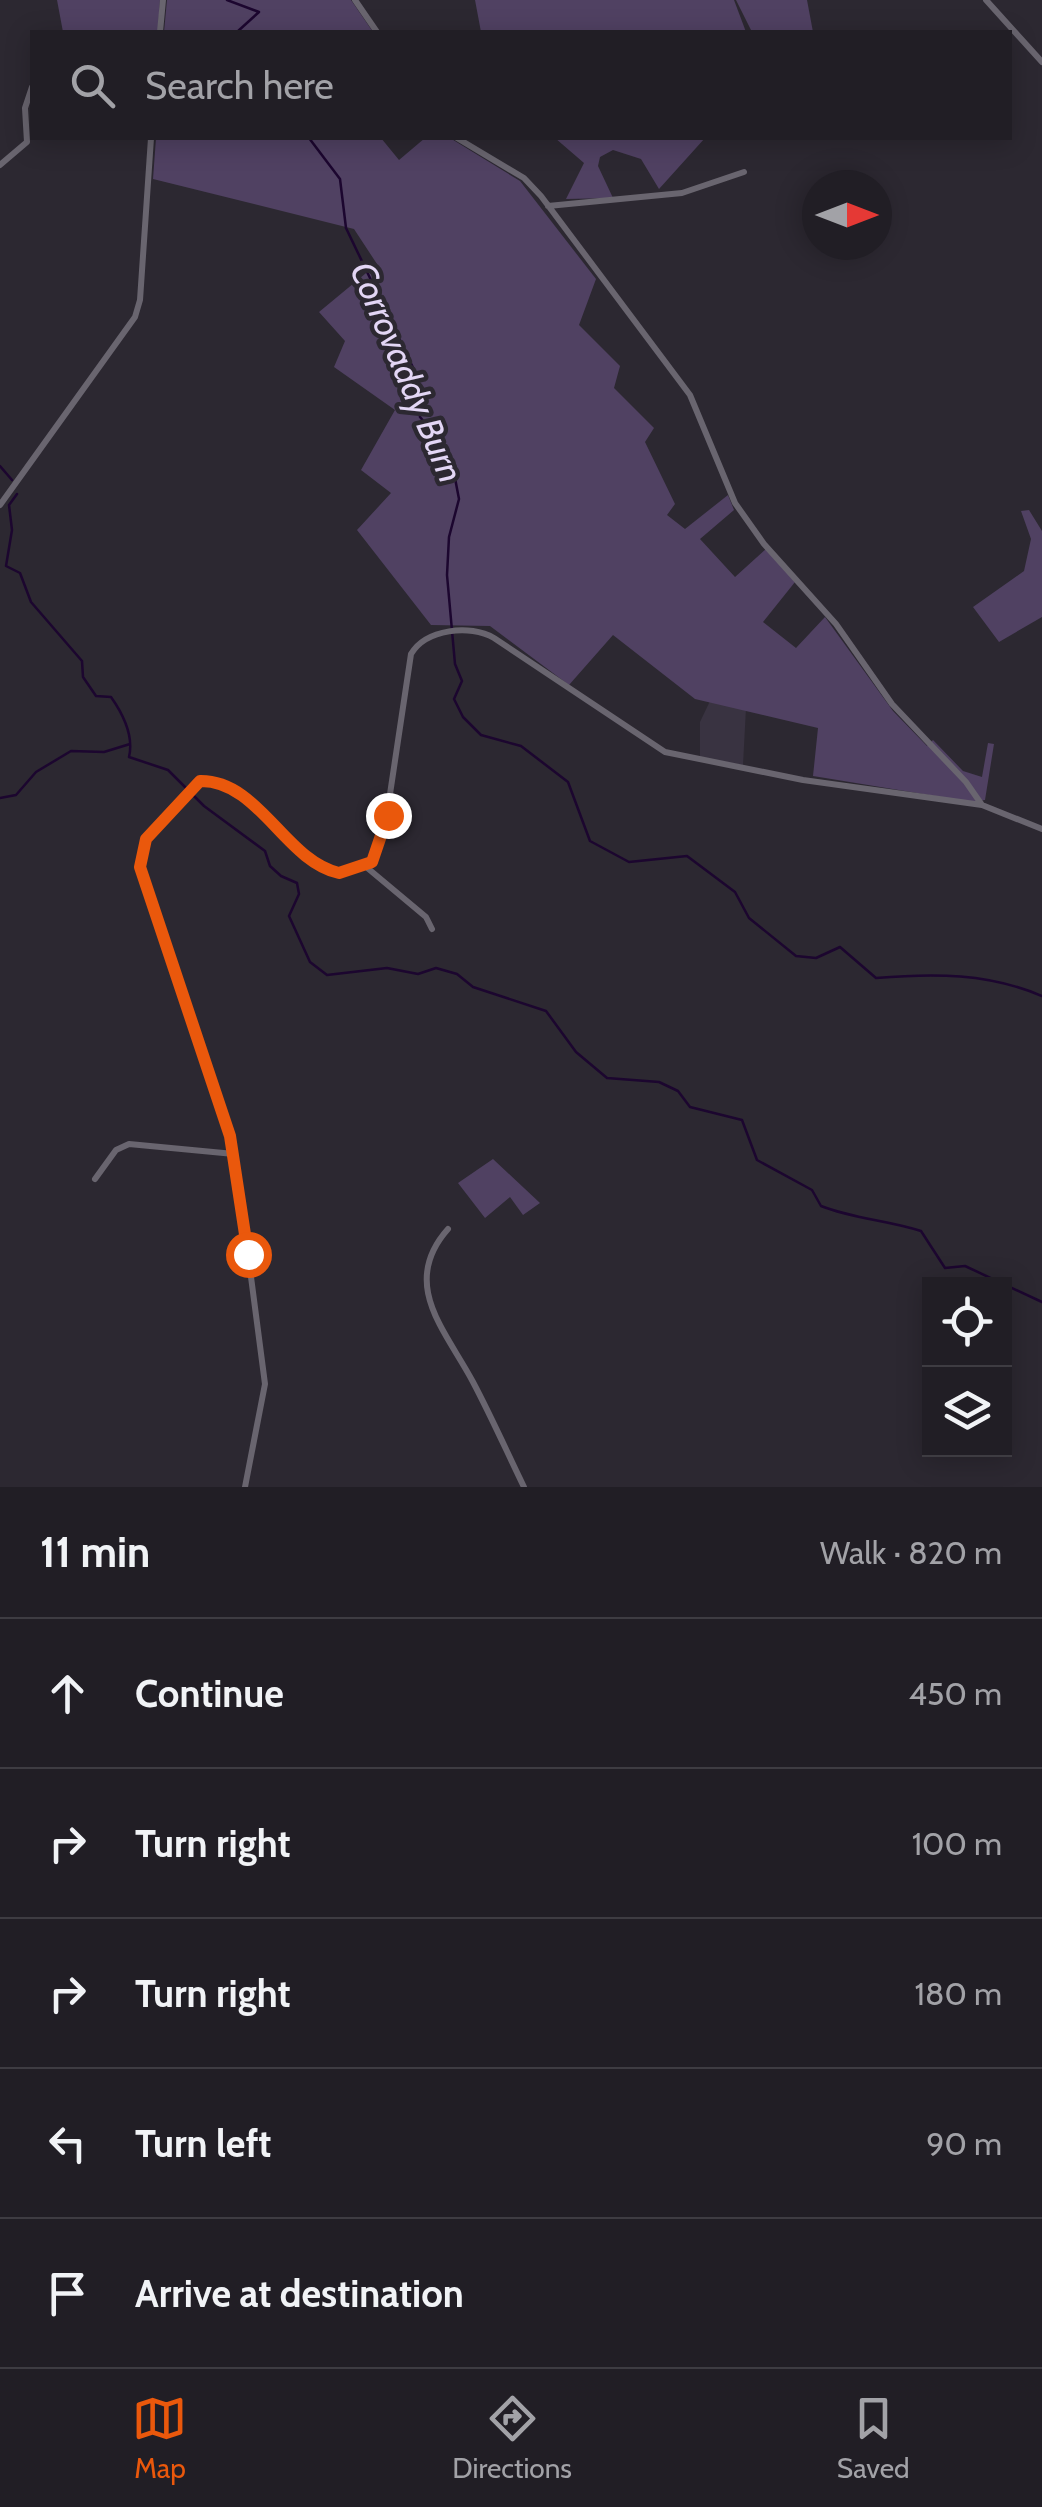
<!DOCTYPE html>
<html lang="en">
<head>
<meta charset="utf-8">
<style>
  body { margin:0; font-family:Cabin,sans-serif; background:#29272d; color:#f1f3f6 }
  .controls { position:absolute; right:30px; bottom:30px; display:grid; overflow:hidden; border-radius:0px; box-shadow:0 5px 25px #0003 }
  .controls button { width:90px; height:90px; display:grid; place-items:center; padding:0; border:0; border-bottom:2px solid #3e3c42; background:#211e25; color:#f1f3f6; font:50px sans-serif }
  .compass { position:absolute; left:802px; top:170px; width:90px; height:90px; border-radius:50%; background:#211e25; box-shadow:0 5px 25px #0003; rotate:90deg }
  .stop { position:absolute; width:30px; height:30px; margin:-22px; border:8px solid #ea580c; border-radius:50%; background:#fff }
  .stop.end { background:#ea580c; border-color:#fff; box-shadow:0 2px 10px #0008 }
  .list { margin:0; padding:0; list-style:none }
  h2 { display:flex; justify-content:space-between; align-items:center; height:130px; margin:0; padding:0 40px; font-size:42px }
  h2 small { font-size:32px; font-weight:400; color:#a2a2a7 }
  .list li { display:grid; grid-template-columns:65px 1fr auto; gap:30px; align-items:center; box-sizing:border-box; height:150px; padding:0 40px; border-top:2px solid #3e3c42 }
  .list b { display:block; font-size:38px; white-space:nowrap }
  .list em { font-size:32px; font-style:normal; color:#a2a2a7 }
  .icon { flex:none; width:55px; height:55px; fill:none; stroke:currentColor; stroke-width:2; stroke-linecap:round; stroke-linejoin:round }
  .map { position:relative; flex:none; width:1042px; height:1487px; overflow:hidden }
  .search { position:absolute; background:#211e25; box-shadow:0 5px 25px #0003; left:30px; right:30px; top:30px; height:110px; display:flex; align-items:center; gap:25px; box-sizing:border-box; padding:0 35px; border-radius:0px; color:#a2a2a7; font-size:38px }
  .sheet { height:880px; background:#211e25 }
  nav { display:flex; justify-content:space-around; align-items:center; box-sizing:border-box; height:140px; border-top:2px solid #3e3c42; background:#211e25; font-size:28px; color:#a2a2a7 }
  nav a { display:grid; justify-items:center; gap:5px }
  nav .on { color:#ea580c }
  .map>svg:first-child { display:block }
</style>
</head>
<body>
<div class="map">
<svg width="1042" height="1487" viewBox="0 0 1042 1487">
  <rect width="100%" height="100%" fill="#2c2831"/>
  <path fill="#393341" d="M710 701 746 708 743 765 700 757V722Z"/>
  <path fill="#504162" d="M57 0H160L158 31 63 32Z
    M167 0H351L373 32H164Z
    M475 0H734L746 32H481Z
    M736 0H807L813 32H752Z
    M156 138H381L399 160 425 138H450L520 181 596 279 579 325 620 366 614 388 654 428 645 442 675 504 667 515 685 529 728 495 734 510 700 539 735 577 766 549 795 582 763 622 796 648 825 617 893 711 927 746 933 740 963 771 982 777 988 743 994 744 985 800 972 802 813 776 818 728 695 699 613 635 569 685 490 626 431 625 357 530 391 493 361 470 395 410 334 367 345 341 319 312 377 264 354 229 153 179Z
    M555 138H705L659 189 641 159 613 150 600 157 598 166 613 198 566 199 584 163Z
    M1029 510 1042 531V617L999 642 973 607 1024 571 1031 539 1021 511Z
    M493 1159 540 1203 523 1215 510 1197 485 1218 458 1183Z"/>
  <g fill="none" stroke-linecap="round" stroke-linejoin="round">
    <path stroke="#1c062f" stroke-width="2.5" d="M227 0 259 12 237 32
      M309 138 340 179 346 228 417 376 420 417 445 447 454 473 459 499 449 537 447 575 455 664 462 681 454 699 463 717 481 735 521 746 568 782 590 841 629 862 687 856 735 892 749 918 796 956 816 958 840 947 876 978C934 973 988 973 1042 996
      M0 466 12 480
      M17 494 9 505 12 530 6 566 20 573 31 602 82 661 83 677 96 696 111 697C123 714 134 736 129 757L168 770 204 806 265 851 270 866 281 876 297 883 299 894 289 916 310 962 327 975 387 968 418 974 436 968 457 974 473 987 546 1011 576 1052 607 1078 659 1082 678 1091 690 1107 742 1120 757 1160 812 1190 821 1206C854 1219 887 1220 921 1231L945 1268 965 1266 1042 1302
      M0 798 16 795 36 772 71 751 104 752 130 744"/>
    <path stroke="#69656f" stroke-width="6" d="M355 0 377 32
      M986 0 1042 62
      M160 32 163 0
      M457 138 524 178 541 196 690 395 735 503 764 544 836 624 892 704 966 782 982 805 1042 829
      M0 165 27 142 25 108 32 87
      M548 206 682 193 744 172
      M0 505 135 317 140 300 151 138
      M365 866 426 917 432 929
      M95 1179 116 1150 129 1144 234 1154
      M448 1229C399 1284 446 1331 473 1382 491 1416 507 1452 524 1487
      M245 1487 265 1384 237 1170 219 1099 140 862 147 839 195 783C236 769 289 850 323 869 355 880 373 864 384 834L411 654C426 629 470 624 494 638L665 752 803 780 982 805"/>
  </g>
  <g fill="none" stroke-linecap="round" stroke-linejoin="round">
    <path stroke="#ea580c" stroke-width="12" d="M248 1254 230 1136 140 867 146 839 200 781C259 780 285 861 339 873L372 862 388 815"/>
  </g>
  <g text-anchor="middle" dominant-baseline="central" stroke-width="9" stroke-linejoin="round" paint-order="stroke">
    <g font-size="35" font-style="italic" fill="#e3d6f5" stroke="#2c2831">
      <text transform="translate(407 372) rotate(67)">Corrovaddy Burn</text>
    </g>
  </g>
</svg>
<div class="controls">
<button><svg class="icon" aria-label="locate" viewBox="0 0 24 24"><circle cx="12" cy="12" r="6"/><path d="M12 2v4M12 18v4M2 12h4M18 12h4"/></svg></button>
<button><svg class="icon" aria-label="layers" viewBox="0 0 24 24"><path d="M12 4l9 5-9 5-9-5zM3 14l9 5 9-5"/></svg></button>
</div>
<svg class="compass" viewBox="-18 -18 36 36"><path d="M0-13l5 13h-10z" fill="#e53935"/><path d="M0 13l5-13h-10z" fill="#a2a2a7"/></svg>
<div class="stop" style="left:248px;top:1254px"></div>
<div class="stop end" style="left:388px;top:815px"></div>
<div class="search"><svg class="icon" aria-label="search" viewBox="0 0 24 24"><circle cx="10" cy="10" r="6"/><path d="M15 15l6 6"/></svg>Search here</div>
</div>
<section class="sheet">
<h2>11 min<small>Walk · 820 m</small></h2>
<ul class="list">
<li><svg class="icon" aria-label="ahead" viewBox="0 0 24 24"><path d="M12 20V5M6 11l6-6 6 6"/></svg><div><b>Continue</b></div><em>450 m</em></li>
<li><svg class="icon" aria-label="right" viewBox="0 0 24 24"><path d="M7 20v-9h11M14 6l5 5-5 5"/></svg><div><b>Turn right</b></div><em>100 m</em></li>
<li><svg class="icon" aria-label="right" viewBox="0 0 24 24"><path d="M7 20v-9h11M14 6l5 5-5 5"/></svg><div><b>Turn right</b></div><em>180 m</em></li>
<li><svg class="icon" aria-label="left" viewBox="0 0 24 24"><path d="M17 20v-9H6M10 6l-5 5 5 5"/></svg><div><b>Turn left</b></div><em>90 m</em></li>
<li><svg class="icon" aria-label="arrive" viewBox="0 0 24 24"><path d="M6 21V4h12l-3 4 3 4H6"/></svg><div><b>Arrive at destination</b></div></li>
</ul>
</section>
<nav>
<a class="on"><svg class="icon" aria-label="map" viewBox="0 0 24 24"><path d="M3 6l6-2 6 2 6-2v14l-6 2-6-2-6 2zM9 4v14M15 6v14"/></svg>Map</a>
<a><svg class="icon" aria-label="directions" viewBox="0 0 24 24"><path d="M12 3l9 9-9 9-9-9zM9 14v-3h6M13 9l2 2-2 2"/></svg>Directions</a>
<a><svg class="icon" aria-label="saved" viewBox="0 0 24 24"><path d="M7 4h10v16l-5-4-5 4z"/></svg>Saved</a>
</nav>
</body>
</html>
